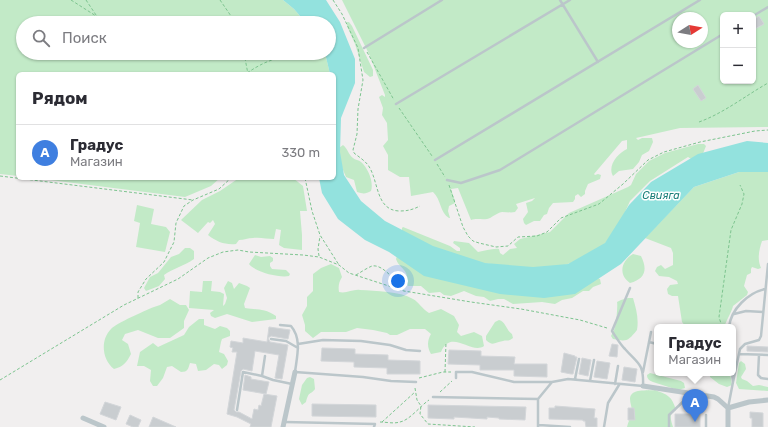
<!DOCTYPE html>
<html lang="ru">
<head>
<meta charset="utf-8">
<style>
  body { margin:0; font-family:Rubik,sans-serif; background:#f7f7f7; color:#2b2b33 }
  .controls { position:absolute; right:12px; top:12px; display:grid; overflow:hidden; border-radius:6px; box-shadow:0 1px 3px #0004 }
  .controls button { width:36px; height:36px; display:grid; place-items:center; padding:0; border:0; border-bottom:1px solid #e1e1e2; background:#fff; color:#2b2b33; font:20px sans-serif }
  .compass { position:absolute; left:672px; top:12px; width:36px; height:36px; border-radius:50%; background:#fff; box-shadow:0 1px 3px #0004; rotate:79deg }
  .you { position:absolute; left:398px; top:281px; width:14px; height:14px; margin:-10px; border:3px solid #fff; border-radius:50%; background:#1a73e8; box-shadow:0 0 0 6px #1a73e833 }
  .badge { display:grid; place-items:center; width:26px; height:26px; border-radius:50%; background:#2d9dcc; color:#fff; font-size:13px; font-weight:700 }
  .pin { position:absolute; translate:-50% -33px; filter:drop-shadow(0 1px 2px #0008) }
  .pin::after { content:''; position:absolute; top:21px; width:14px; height:12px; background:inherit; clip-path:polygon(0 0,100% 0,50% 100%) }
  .popup { position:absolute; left:654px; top:324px; width:82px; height:52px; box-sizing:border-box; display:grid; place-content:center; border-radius:6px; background:#fff; filter:drop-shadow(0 1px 3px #0005); font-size:13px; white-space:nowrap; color:#7c7c81 }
  .popup b { font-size:15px; color:#2b2b33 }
  .popup::after { content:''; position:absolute; left:50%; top:100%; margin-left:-8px; border:8px solid transparent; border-top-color:#fff }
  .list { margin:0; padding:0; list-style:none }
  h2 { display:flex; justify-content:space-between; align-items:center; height:52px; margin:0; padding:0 16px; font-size:17px }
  h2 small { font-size:13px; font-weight:400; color:#7c7c81 }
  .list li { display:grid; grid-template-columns:26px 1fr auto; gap:12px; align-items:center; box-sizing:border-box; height:56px; padding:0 16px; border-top:1px solid #e1e1e2 }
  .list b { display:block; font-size:15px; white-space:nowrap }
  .list p { margin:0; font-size:13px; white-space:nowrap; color:#7c7c81 }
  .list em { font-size:13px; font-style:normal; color:#7c7c81 }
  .icon { flex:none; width:22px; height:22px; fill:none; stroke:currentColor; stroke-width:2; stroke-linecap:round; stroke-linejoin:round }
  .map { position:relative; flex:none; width:768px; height:427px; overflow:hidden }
  .search { position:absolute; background:#fff; box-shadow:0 1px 3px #0004; left:16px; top:16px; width:320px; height:44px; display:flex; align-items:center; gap:10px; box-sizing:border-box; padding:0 14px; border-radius:22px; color:#7c7c81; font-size:15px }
  .panel { position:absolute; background:#fff; box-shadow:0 1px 3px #0004; left:16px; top:72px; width:320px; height:108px; border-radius:6px }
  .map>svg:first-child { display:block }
</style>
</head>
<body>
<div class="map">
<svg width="768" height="427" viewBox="0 0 768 427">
  <rect width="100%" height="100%" fill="#f1efef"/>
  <path fill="#c2eac7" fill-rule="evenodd" d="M0 0H283L294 9 306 23H23V53H325L330 74H18V176L0 174Z
    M342 0H768V127L680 128 636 138 638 140 642 138H652L653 142 649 151 642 155 639 162 633 169 619 171 613 176C607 166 618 153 627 149V140L622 141 594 174 595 175 598 174 601 175 600 179 588 184 585 191V194L581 197 578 194 575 196V199L573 202 553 203 549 208 547 214 544 215 540 221H534L526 225 524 223 523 219 528 212 526 203 532 201 535 198 516 204 518 208 515 212C511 213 507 212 502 212 496 213 492 218 487 219 481 220 477 218 471 220L458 188 451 189 455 201V203L449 206 448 211 450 218H449C440 213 441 199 433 192L411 196 409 177H400L388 170V155L383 146 388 140 387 123 382 115 383 108 379 97 382 95 385 97V95L369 54ZM723 15H753V81H723ZM678 18H702V42H678Z
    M347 22H349L352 26 373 70V76L370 77 364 72 355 44 347 26Z
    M698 144H704L706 146 702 156 693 160 688 157 650 181 630 201 621 221 604 245 577 261 555 268 538 269 482 263 446 254 402 233V228L403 227 450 246 457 251H460V248L453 243 454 241 469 243 478 252C485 251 493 248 499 249L500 253 503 255 510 249 517 248 514 244 520 239 550 232 569 213 628 187 631 185 636 174 649 161 665 153Z
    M343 145C348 149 348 154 353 158 355 160 359 160 361 162 368 168 374 182 371 191 366 194 363 194 357 192L354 180 346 177 341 165 339 148Z
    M739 172H768V240L762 241C759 250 757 259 761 268L758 269 752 267 751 269V273L747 275 744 286 748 292 747 295 733 306C732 311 727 319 725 325L718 327H686L682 322 678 296H672L668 294 667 289 670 285 678 284 677 281 669 277 659 276 655 271 657 267 661 265 665 269 673 265V253L671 248 645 238 694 187Z
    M34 178H220L211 186 185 197Z
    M239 178H293L303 186 307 211H300L302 235V250L284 248 279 245 281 230 276 229 274 239C267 239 260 237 253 238 248 238 244 240 239 240L236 244C225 245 217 242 208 235L215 224 213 220 210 223 208 222 198 233 181 220 202 200 220 191Z
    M137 205 154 209 151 224 166 227 170 232 165 252 136 247 140 223 134 221Z
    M185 248H190L194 251V259C184 266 174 268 164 275L165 279 159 286 146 291 144 288 150 277 158 273 171 257 179 254Z
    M633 254 641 256C648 270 645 279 630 283 618 275 621 261 633 254Z
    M255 255 261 257 270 256 273 258V261L270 263V266L272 269 286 270 290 274 289 276C279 278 255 272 249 264Z
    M397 256 595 277 600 279 601 284 593 287 589 291H583L572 298 562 300 555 304 542 302 513 304 504 299H498L490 301 484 297 476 296 464 291 451 296 444 295 440 292 429 293 421 286H408C405 282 408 277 406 273 403 267 399 267 396 259Z
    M331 264 339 268 342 277C339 282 338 286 339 292 346 294 353 289 360 290 376 291 399 291 413 299 419 302 422 309 429 313L441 309 454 316 459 325 457 332 461 336 474 332 482 336 484 346C471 355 451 328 441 352L431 354C427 347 427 341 431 334L425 329H410L397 335H390L387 333 373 330 357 328 346 332H321L313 338 305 331V325L302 315 307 306V297L313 291V274L321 268Z
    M203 281H212L211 291 220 292 224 294 223 306 225 304 227 298 224 288 228 281 232 283 234 289 239 283 247 286 250 288 244 304 245 308C258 310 264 308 276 316V319L252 322 227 314 215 318 211 316 210 313 214 310 189 308 190 291 202 292Z
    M628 298H633C636 308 639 319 637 330 628 341 627 342 613 339L611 336C612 334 613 332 614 330 616 327 618 305 617 302L621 300Z
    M170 299 180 305H186L189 310 184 321V328L170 338H158L138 330 125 334 122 340 128 344 131 354C127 362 123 367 114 369 102 360 100 340 111 329 117 323 144 311 154 307L160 305Z
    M199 319H204V325L215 329 220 326 227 328 230 331V336L222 339 221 342 219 352 224 354 228 361 227 365 222 369 219 365 214 364 206 370 198 371 196 364 190 363C188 369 188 372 181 372L172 366 167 367 163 378 157 386H153L150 381 151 370 144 366H137L140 352 153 343 158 347 184 335 189 327Z
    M499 320C506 322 506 330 512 334L513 338 510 340C508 341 505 340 503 341 495 342 493 347 486 340V336L495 322Z
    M741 361 745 364 746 369 741 377 742 379 747 381 753 386 759 385 768 387V391L739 389 736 383 739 363Z
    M650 373 681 381 684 383 685 388 678 390 653 382C650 381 647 379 647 375Z
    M710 373H730L732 385 727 387 719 384 710 377Z
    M310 377 314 379 315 389C310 396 309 390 306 402L302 405 299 399 302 385 307 378Z
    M655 390C668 395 672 396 676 410 668 414 671 420 673 427H627C628 422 631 417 632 412 632 407 630 403 630 399 630 388 648 391 655 390Z"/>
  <path fill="#93e2de" d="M283 0H326L340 22 355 59V83L341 118 340 152 344 175 361 201 385 221 433 246 485 263 533 267 568 264 605 243 629 205 651 182 698 154 747 141 768 143V172H739L694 187 621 264 575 294 544 298 500 294 424 276 389 252 365 240 338 219 322 193 319 178H334V74H330L325 53H329V23H306L294 9Z"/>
  <path fill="#c9cdd0" stroke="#d3d6d9" d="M759 16 764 24 753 30V20Z
    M698 85 706 98 701 101 693 89Z
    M269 327 290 330 288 339 271 336 268 338 270 342 288 345 282 379 275 378 279 355 255 351 252 371 243 369 241 371 234 410 236 412H239L252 419 254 409 258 410 259 405 261 406 264 394 277 396 271 427H250L251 424 237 417 227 414 237 352H232L233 348 230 347 231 341 243 343V338L267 342Z
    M612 344 618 345 617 357 609 356Z
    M747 346 768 347V352L747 351Z
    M322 348 355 349V354L388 355V360L420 361V374H387V368L354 367V362L321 361Z
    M449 350 481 351V356L515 357 514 364H547V377L514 376V370H480V365L448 364Z
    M564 353 575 356V357H577L573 374H571L561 372Z
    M582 358 591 360 588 376 579 374Z
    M597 361 610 363 607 379 594 377Z
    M624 367 637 369 635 382 622 380Z
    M245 375 251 377V379L269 382 266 394 243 390Z
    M105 402 121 407 116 420 100 414Z
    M312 404 376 405V417L312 416Z
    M428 405 526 407 525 420 499 419V418L487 417V419L454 417V419L428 418Z
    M555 406 595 409 594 418H597V427H586L585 421H583V420L549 419V408H555Z
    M628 408H634L635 420H628Z
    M750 412 763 413V427H752V418H750Z
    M675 414H700V427H675Z
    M130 415 141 420 138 427H133L126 424Z
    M153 417 176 427H149Z"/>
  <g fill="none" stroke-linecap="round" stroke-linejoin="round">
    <path stroke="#7dc48f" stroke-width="1" stroke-dasharray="3 2" stroke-linecap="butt" d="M71 0 107 23
      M86 0 96 15
      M220 0 231 16 233 23
      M333 0 342 14 358 48 363 80 358 109 357 134 353 150 354 153C359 157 364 160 368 165 379 180 375 210 399 211 407 211 412 210 420 206
      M367 52 394 100
      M244 53 248 74
      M247 73C271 57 283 56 311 55
      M399 108 432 156
      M699 122C724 113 745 96 768 83
      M437 164 445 177
      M0 176 193 200
      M305 178 312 211 320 235 339 265
      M449 185 463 227 468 236 473 241 479 243 496 247 508 246 518 237 537 236 547 232 561 218 599 204 623 184 648 160 664 152 700 142 755 131 768 130
      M319 256 318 249 320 236
      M356 275C361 272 367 268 372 266 384 264 396 283 404 290
      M138 298V292L146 279 164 262 174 242 176 223 184 206 193 200 219 189 231 178
      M722 327 719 317 731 230 742 204 744 194 740 185
      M445 372 446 342
      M419 378 443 372H451
      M0 380 124 305 178 279 208 258 223 252 238 250 249 252 303 255 319 257 339 265 349 273 404 291 471 302 521 309 580 320 607 328
      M415 388 417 400 421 406 420 414 428 424 475 427
      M440 392 452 381
      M380 422C386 422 394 424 400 422 410 420 420 406 429 400
      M382 422 415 392"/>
    <path stroke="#bbc6ca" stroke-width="2.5" d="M560 0 598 62
      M753 16 768 7
      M364 48 442 0
      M396 104 570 0
      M435 160 700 0
      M447 180 461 183 500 170 723 34
      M734 314 746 311 763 312
      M280 325 291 326C302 339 297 356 295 372L363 377 391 381 416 382
      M729 327C731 309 748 293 765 289
      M271 339 286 341 298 348
      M649 342 657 344
      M298 344 323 340 361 341 390 345 406 350 420 351
      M739 354 768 355
      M759 355 758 375 761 378 768 379
      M265 356 262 376 273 380 292 384
      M643 372 651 332
      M456 378V372H472L514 382H552L568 379 643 386C644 363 638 364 625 349 620 344 616 337 612 331L630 288
      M575 379 579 359
      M590 381 594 360
      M733 382 740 349 745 344 759 340 761 336 768 264
      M615 384 618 366
      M433 397 538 399V427
      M538 399 552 382
      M728 408 733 382 732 373
      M237 410 243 372 262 376
      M706 415V427
      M285 422 375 424 374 427
      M539 425 570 427
      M604 427 608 403 619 385
      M669 427V415L691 394"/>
    <path stroke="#bbc6ca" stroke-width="5" d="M643 386 714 397 718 399 728 408
      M728 408 749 402 768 400
      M728 408V427
      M83 418 104 427
      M283 427 295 372"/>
  </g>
  <g text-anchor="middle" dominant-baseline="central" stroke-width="3" stroke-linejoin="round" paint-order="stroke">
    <g font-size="11" font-style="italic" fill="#1a7e79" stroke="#fff">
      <text x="661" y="195">Свияга</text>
    </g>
  </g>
</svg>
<div class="controls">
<button>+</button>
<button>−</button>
</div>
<svg class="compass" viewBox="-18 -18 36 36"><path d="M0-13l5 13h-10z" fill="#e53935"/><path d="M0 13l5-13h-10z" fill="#7c7c81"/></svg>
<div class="you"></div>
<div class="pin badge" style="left:695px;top:422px;background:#3f7fe0">A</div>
<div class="popup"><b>Градус</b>Магазин</div>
<div class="search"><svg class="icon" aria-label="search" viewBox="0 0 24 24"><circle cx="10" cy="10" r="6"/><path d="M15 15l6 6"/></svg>Поиск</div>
<section class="panel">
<h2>Рядом<small></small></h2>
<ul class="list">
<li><span class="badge" style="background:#3f7fe0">A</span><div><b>Градус</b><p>Магазин</p></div><em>330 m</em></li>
</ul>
</section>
</div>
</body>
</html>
